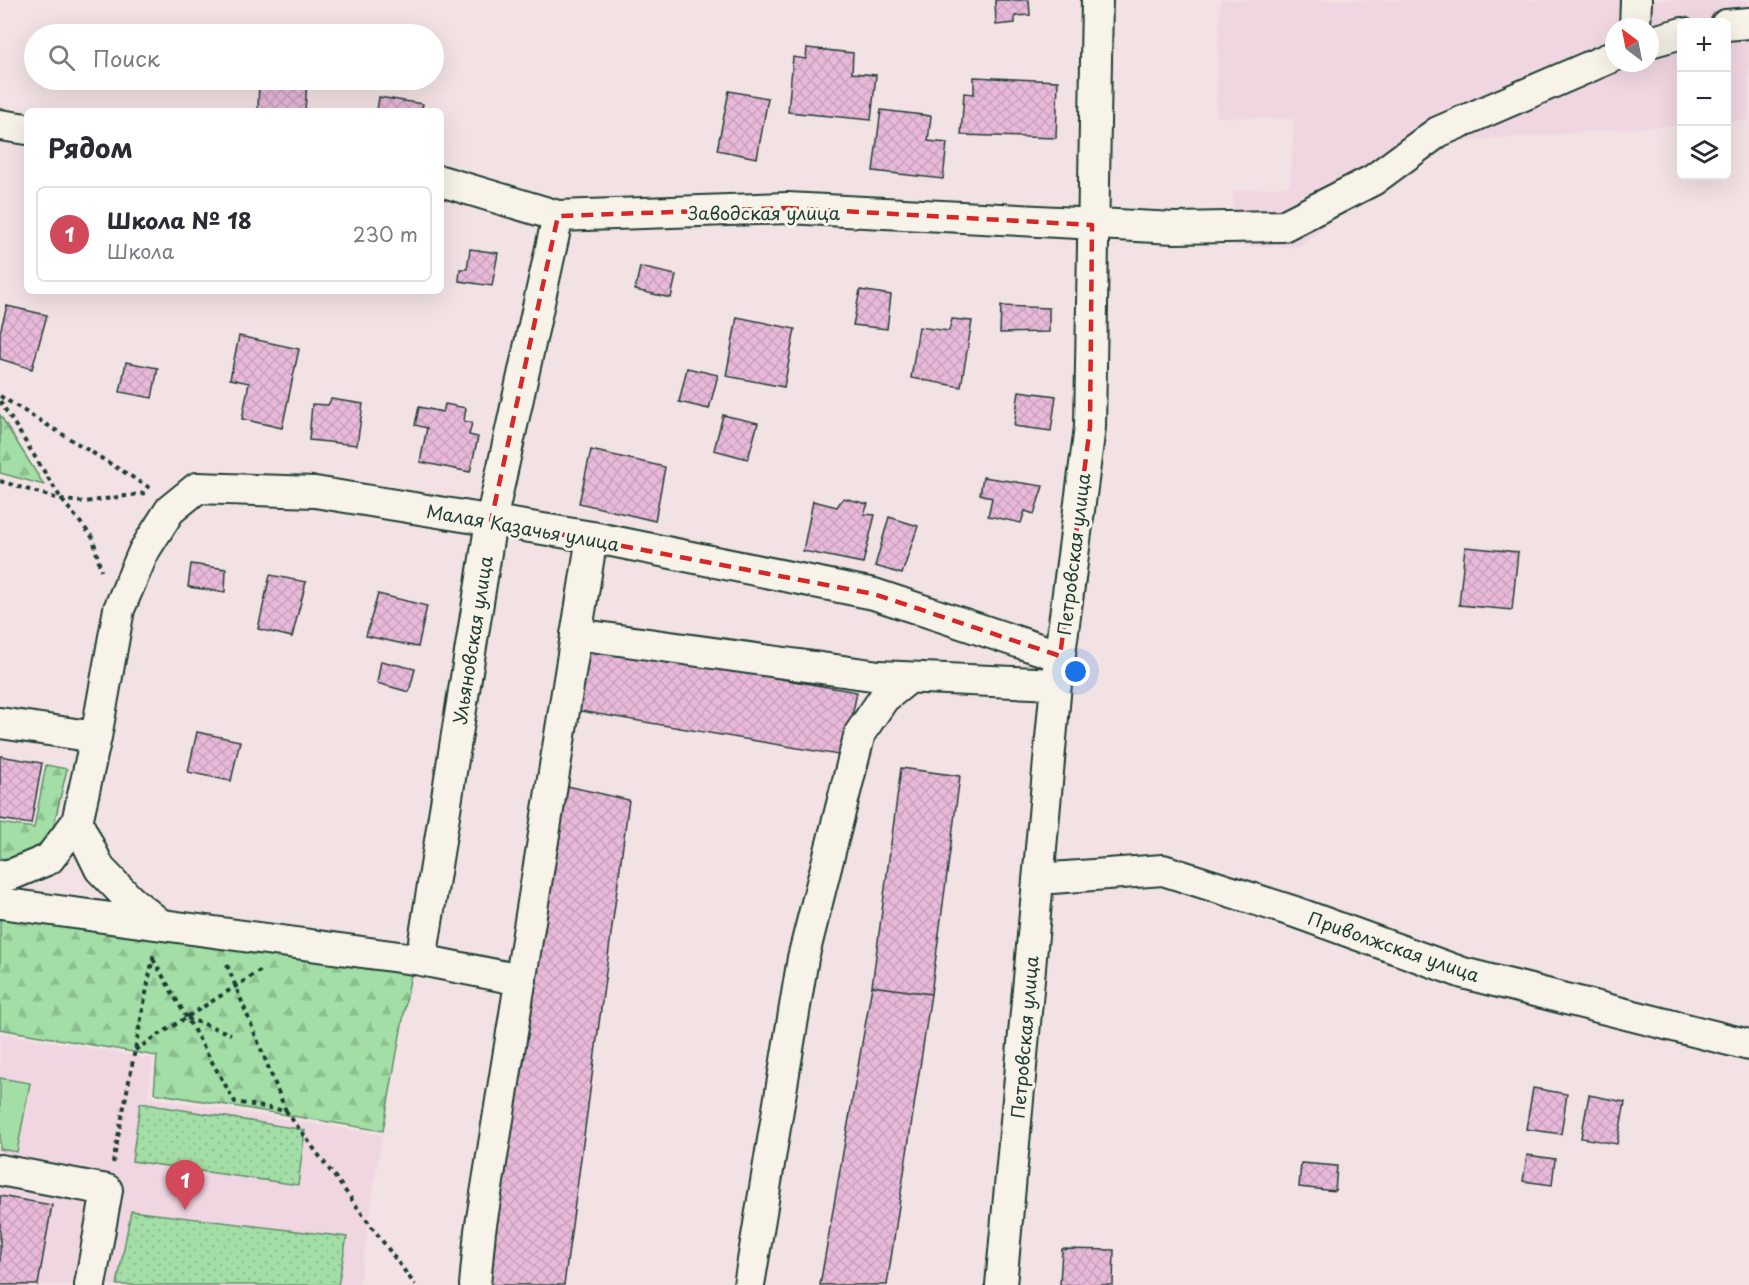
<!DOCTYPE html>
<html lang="ru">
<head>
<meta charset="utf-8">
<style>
  body { margin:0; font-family:"Playpen Sans",sans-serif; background:#f7f7f7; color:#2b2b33 }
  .controls { position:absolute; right:18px; top:18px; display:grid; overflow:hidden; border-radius:9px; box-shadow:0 6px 24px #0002 }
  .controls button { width:54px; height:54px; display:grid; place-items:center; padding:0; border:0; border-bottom:2px solid #e1e1e2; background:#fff; color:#2b2b33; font:30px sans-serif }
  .compass { position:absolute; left:1605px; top:18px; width:54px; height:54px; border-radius:50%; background:#fff; box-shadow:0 6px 24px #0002; rotate:328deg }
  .you { position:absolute; left:1076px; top:672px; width:21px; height:21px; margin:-15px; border:4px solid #fff; border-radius:50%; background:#1a73e8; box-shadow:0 0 0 9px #1a73e833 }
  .badge { display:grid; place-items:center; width:39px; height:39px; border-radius:50%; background:#d1495b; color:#fff; font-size:20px; font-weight:700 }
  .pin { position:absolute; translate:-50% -50px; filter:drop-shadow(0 2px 3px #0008) }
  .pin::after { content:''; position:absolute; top:32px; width:21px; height:18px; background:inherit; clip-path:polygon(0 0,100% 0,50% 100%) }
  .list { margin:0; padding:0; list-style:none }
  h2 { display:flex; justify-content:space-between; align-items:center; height:78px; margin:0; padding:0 24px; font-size:26px }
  h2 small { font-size:20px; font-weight:400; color:#7c7c81 }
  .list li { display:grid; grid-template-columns:39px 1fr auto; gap:18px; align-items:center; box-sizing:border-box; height:96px; margin:0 12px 12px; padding:0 12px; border:2px solid #e1e1e2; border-radius:9px }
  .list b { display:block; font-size:22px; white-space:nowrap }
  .list p { margin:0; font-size:20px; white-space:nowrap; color:#7c7c81 }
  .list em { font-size:20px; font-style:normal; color:#7c7c81 }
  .icon { flex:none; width:33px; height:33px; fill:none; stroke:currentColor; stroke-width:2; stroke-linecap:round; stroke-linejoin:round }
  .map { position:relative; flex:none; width:1749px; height:1285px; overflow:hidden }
  .search { position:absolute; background:#fff; box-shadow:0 6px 24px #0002; left:24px; top:24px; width:420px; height:66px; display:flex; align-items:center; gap:15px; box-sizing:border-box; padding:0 21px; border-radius:33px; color:#7c7c81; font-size:22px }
  .panel { position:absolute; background:#fff; box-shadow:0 6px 24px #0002; left:24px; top:108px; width:420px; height:186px; border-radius:9px }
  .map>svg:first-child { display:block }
</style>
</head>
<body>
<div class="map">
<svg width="1749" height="1285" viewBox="0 0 1749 1285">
  <defs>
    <pattern id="grass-dots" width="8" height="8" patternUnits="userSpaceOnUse" patternTransform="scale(1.5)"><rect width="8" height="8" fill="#a2dea5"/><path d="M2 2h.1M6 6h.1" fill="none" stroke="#8bbf8f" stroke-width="1.8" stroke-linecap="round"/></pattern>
    <pattern id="forest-firs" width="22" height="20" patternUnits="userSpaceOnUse" patternTransform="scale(1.5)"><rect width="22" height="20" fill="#a2dea5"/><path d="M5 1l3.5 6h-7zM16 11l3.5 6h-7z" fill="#8bbf8f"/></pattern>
    <pattern id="building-cross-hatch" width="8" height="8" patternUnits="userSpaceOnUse" patternTransform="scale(1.5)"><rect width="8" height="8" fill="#e9b9d9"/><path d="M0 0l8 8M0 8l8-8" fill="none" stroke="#c7a0bb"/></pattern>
  </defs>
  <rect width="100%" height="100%" fill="#f3e2e4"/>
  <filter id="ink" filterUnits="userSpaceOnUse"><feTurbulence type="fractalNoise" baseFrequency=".0167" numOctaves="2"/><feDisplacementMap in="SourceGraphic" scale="12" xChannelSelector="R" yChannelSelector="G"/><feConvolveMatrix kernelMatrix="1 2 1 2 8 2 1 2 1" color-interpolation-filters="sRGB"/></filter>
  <g filter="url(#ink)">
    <path fill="#f0d6e1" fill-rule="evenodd" d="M1220 0H1749V120L1727 122 1726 22H1682L1681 125 1436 143 1298 247 1234 246 1233 191 1290 186 1294 119 1216 117ZM1614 27H1650V63H1614Z
      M0 1033 153 1059 148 1097 382 1135 359 1285H0Z"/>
    <path fill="url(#grass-dots)" stroke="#608e6c" stroke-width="1.5" d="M140 1103 305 1130 298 1185 132 1161Z
      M131 1211 347 1237 338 1285H117Z"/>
    <path fill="url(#forest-firs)" stroke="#608e6c" stroke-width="1.5" d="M0 415 44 485 0 473Z
      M46 765 67 769 52 833 26 856 0 859V823L34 828Z
      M0 914 412 968 383 1131 154 1093 157 1056 0 1029Z"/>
    <path fill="#a2dea5" stroke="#608e6c" stroke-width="1.5" d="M0 1078 30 1083 17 1152 0 1149Z"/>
    <path fill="url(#building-cross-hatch)" stroke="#1f3d34" stroke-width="1.5" d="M995 0H1029L1030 15 1015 16V23L996 25Z
      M807 48 853 53 852 73 876 75 871 120 788 112 793 57 806 59Z
      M974 77 1058 81 1056 138 961 135 964 93 974 94Z
      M259 80H307L305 111H258Z
      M729 91 768 98 757 158 717 150Z
      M379 97 423 104 421 111H377Z
      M881 110 931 116 928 141 947 143 943 179 873 171Z
      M470 249 498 253 492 286 459 281 460 269H467Z
      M640 267 676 275 671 298 635 290Z
      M860 290 891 295 887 329 853 325Z
      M7 306 47 315 32 369 0 359V332Z
      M1001 306 1049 308V332L1000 333Z
      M737 317 795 329 784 387 726 376Z
      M952 319 972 321 961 387 911 378 919 327 949 331Z
      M239 336 299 349 282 428 242 419 249 383 230 379Z
      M126 362 158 368 152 398 120 392Z
      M687 368 718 375 709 409 679 402Z
      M1019 391 1056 396 1051 431 1014 426Z
      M331 399 363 404 357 445 309 440 312 404 328 405Z
      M445 404 466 408 464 421 472 423 469 435 478 437 470 472 420 462 427 428 415 425 419 407 443 412Z
      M723 415 758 423 748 459 714 450Z
      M591 450 665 467 655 521 579 503Z
      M983 477 1043 486 1034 514 1025 511 1021 523 988 516 992 498 980 494Z
      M843 498 868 504 864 514 875 515 863 563 803 551 813 501 837 507Z
      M889 517 918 526 902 574 875 566Z
      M1465 547 1518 552 1512 610 1459 605Z
      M191 564 226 569 225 592 188 587Z
      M270 575 306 582 292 637 258 629Z
      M378 594 427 606 418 647 366 636Z
      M588 646 857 692 844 756 574 710Z
      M381 661 415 669 409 692 377 683Z
      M197 732 240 741 231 781 188 772Z
      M0 756 42 763 31 824 0 819Z
      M901 768 960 776 931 994 872 986Z
      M563 785 629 800 564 1285H487Z
      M872 986 931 994 887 1285H820Z
      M1533 1088 1567 1094 1561 1134 1526 1129Z
      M1589 1095 1625 1102 1617 1144 1581 1138Z
      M1527 1155 1555 1159 1552 1185 1523 1181Z
      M1301 1163 1337 1166 1335 1191 1299 1187Z
      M0 1196 52 1205 38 1285H0Z
      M1062 1249 1114 1250 1113 1285H1060Z"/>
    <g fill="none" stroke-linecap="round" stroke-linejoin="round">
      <g stroke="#1f3d34" stroke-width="34">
        <path id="minor" d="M1726 25 1749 23
          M1635 27 1636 0
          M1650 42 1682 33
          M0 125 27 129
          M441 181 558 216 787 208 1175 228 1283 226 1373 180 1438 132 1614 56
          M576 634 879 676 1056 684
          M0 723 96 737
          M77 822 100 869 130 900 160 924
          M0 876 13 874 49 859 77 822 96 737 119 609 144 551 170 510 197 488 315 492 592 537 874 594 1060 656
          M1038 879 1163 870 1295 912 1463 973 1749 1045
          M0 903 421 960 521 980
          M421 960 491 521 558 216
          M0 1170 107 1190 90 1285
          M475 1285 480 1231 592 537
          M749 1285 803 958 860 733 884 698 909 678
          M1001 1285 1056 684 1090 427 1097 0"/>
      </g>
      <path stroke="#1f3d34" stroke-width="4" stroke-dasharray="4.5 4.5" stroke-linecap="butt" d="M0 396 150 488
        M0 401 62 500 93 538 101 571
        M0 481 62 500 85 502 146 493
        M153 959 235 1102 286 1111 415 1285
        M227 965 286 1111
        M187 1018 231 1034
        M135 1050 263 969
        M113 1163 154 952"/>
      <use href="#minor" stroke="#f7f3e8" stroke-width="30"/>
    </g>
  </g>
  <path fill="none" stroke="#d62828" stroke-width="4.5" stroke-dasharray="12 8" stroke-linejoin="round" d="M787 208 1092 225 1090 427 1060 656 874 594 491 521 558 216Z"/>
  <g text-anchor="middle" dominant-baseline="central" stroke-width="6" stroke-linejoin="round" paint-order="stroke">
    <g font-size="18" fill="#1f3d34" stroke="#f7f3e8">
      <text x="764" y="212">Заводская улица</text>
      <text transform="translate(523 527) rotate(10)">Малая Казачья улица</text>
      <text transform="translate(1073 554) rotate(-83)">Петровская улица</text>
      <text transform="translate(472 640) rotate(-81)">Ульяновская улица</text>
      <text transform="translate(1394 946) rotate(19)">Приволжская улица</text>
      <text transform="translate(1024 1037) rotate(-85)">Петровская улица</text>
    </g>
  </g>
</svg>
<div class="controls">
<button>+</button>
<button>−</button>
<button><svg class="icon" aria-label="layers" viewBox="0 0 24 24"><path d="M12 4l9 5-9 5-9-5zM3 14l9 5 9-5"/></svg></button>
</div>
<svg class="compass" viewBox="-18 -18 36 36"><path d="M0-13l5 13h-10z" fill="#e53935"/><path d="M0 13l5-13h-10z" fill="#7c7c81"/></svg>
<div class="you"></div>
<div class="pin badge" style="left:185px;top:1210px">1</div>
<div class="search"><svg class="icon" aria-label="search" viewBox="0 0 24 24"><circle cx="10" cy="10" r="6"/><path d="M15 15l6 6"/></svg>Поиск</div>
<section class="panel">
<h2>Рядом<small></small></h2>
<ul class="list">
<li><span class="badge">1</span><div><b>Школа № 18</b><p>Школа</p></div><em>230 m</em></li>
</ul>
</section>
</div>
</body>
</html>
